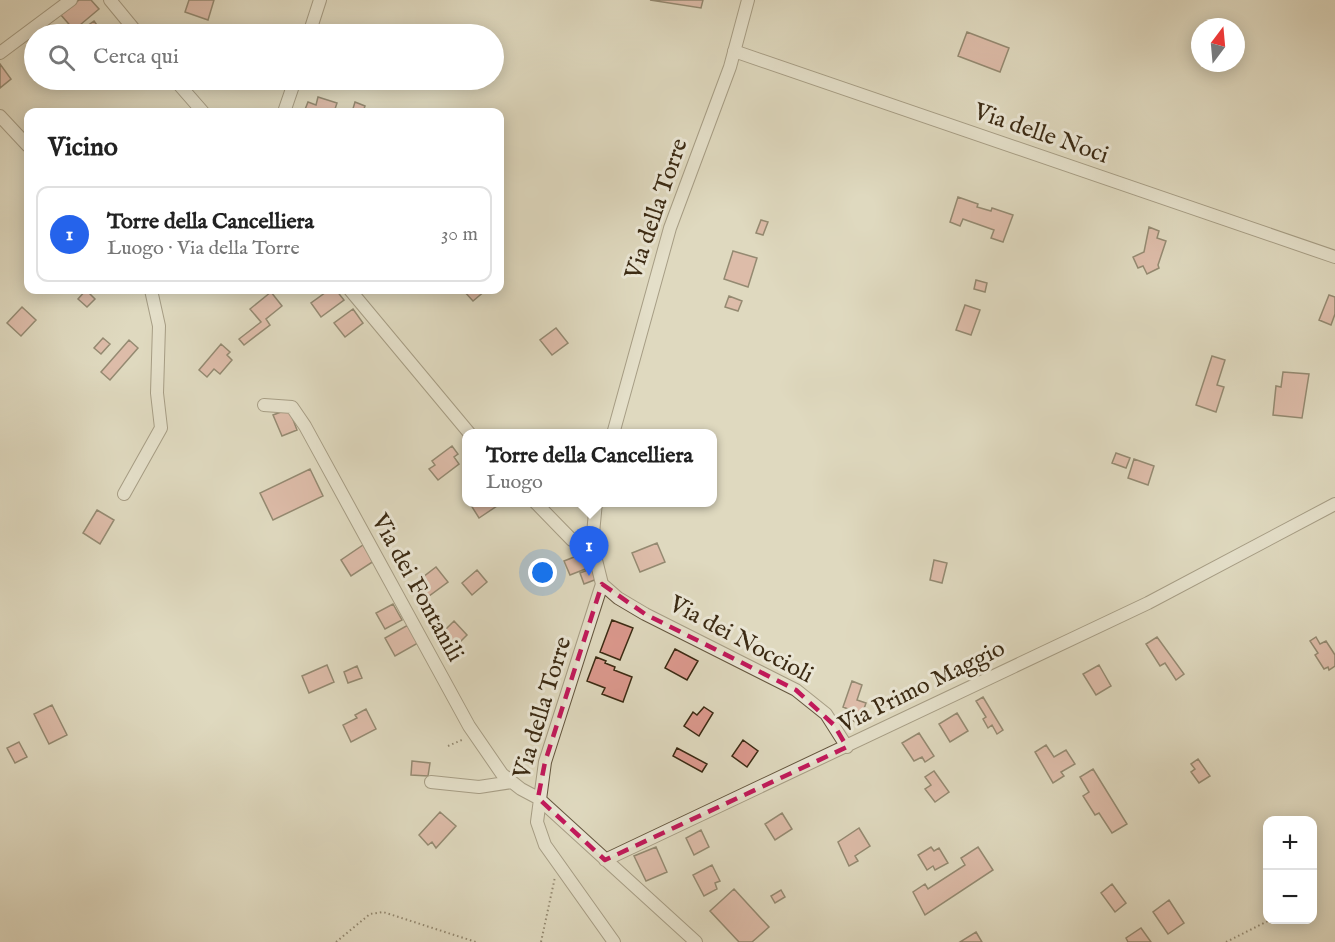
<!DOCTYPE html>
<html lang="it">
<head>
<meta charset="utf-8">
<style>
  body { margin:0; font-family:"IM FELL English",serif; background:#f6f6f6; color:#222 }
  .controls { position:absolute; right:18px; bottom:18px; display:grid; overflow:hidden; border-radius:12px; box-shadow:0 3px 15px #0003 }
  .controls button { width:54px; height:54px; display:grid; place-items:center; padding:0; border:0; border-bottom:2px solid #e0e0e0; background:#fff; color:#222; font:30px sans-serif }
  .compass { position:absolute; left:1191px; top:18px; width:54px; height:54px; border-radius:50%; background:#fff; box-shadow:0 3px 15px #0003; rotate:16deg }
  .you { position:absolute; left:543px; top:573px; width:21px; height:21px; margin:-15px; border:4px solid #fff; border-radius:50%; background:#1a73e8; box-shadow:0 0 0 9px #1a73e833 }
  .badge { display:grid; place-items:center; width:39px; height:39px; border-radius:50%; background:#2563eb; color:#fff; font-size:20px; font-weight:700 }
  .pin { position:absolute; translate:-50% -50px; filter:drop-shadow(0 2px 3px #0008) }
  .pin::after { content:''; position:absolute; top:32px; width:21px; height:18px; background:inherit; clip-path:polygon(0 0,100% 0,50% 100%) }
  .popup { position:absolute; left:462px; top:429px; width:255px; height:78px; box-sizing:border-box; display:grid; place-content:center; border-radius:12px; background:#fff; filter:drop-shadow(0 2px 4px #0005); font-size:20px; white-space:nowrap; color:#767676 }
  .popup b { font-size:22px; color:#222 }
  .popup::after { content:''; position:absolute; left:50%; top:100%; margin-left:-12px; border:12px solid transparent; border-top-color:#fff }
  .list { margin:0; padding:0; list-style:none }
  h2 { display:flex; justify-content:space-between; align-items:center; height:78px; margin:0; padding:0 24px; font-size:26px }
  h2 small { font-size:20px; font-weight:400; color:#767676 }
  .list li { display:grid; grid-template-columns:39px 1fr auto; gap:18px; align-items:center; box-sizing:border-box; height:96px; margin:0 12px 12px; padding:0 12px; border:2px solid #e0e0e0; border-radius:12px }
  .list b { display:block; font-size:22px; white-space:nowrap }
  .list p { margin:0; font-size:20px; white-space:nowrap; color:#767676 }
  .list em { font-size:20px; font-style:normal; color:#767676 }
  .icon { flex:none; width:33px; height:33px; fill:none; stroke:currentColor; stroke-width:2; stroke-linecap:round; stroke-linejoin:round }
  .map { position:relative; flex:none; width:1335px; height:942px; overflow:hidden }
  .search { position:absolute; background:#fff; box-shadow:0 3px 15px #0003; left:24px; top:24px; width:480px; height:66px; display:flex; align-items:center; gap:15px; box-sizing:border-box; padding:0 21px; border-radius:33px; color:#767676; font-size:22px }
  .panel { position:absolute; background:#fff; box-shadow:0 3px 15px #0003; left:24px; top:108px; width:480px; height:186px; border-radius:12px }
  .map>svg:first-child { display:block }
</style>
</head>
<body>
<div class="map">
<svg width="1335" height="942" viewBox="0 0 1335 942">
  <rect width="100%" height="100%" fill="#dfd9bf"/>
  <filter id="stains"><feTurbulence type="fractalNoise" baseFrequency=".00333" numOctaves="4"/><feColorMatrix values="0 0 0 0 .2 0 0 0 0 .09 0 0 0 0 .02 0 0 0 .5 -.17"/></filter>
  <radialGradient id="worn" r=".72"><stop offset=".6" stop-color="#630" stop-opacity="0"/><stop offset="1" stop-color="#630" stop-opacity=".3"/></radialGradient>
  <path fill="#dc998e" stroke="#3b2a13" stroke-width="1.5" d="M79 0H91L99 9 74 30 61 15Z
    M189 0H214L208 20 185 12Z
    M650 0H703L701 8Z
    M94 21 99 28 91 34H76Z
    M967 32 1009 48 1000 72 958 56Z
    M0 64 11 79 0 88Z
    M318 97 337 103 334 112H304L308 102 316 105Z
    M355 102 365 106 363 112H352Z
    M958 197 978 204 977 207 991 211 992 208 1013 215 1003 242 991 238 994 230 963 219 960 226 950 222Z
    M761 220 768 222 763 235 756 233Z
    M1149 227 1159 231 1157 238 1166 241 1158 265 1159 268 1147 274 1143 266 1138 268 1133 257 1144 252Z
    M733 251 757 258 748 287 724 279Z
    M976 280 987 283 985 292 974 289Z
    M86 290 95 299 87 307 78 299Z
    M329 290H336L344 300 321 317 311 303Z
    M463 290H486L473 301Z
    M271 292 282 306 266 319 270 325 244 345 239 339 261 322 250 309Z
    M1329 295 1335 297V314L1331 325 1319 320Z
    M729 296 742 301 738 311 725 307Z
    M965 305 980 310 971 335 956 330Z
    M22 307 36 320 21 336 7 323Z
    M353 309 363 323 345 337 334 323Z
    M556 328 568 343 552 355 540 340Z
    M103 338 110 344 101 354 94 348Z
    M129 340 138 348 110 380 101 372Z
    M221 344 230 352 227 355 232 360 220 374 214 369 207 377 199 370Z
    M1212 356 1225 360 1217 385 1224 387 1216 412 1196 405Z
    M1283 372 1309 374 1302 418 1273 415 1276 386 1281 387Z
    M289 409 297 430 282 436 273 415Z
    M452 446 458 454 454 457 459 464 438 480 429 469 435 465 432 461Z
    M1116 453 1130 458 1126 468 1112 463Z
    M1134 459 1154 466 1148 485 1128 478Z
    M310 469 323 496 273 520 260 493Z
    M469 502H499L500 504 479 518Z
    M97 510 114 520 100 544 83 533Z
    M657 543 665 562 640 572 632 553Z
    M363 545 374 561 351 576 341 560Z
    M587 552 593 566 570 575 564 561Z
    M934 560 947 563 942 583 930 580Z
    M436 567 448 582 425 599 414 584Z
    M593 568 597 579 584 584 580 573Z
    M477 570 487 582 472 595 462 583Z
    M393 604 402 620 385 629 376 613Z
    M612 620 633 628 620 660 600 652Z
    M454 621 467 635 453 649 439 636Z
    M408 625 418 643 395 656 385 638Z
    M1157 637 1184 674 1176 680 1165 663 1160 666 1146 644Z
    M1316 637 1320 644 1326 641 1335 655V666L1329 670 1328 667 1324 669 1315 655 1318 653 1310 641Z
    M675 649 698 661 687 680 665 668Z
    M596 657 606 661 605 663 615 667 614 670 632 677 623 702 602 694 605 688 587 681Z
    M327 665 334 682 309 693 302 676Z
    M1099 665 1111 686 1096 695 1083 674Z
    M357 666 362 678 348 683 344 672Z
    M852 681 862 685 857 700 866 703 859 723 845 718 848 709 843 707Z
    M983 697 1003 730 997 734 992 725 988 728 983 719 986 717 976 701Z
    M52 705 67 735 49 744 34 714Z
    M704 707 713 713 699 736 684 726 693 712 697 715Z
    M366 709 376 729 351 742 343 725 357 718 355 715Z
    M957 713 968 731 950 742 939 724Z
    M919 733 934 756 925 762 922 757 914 761 902 743Z
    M743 740 758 751 747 767 732 756Z
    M19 742 27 757 15 763 7 748Z
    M1046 745 1054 757 1066 750 1075 764 1061 772 1064 776 1053 783 1035 752Z
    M677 748 707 764 702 772 673 756Z
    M1198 759 1210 776 1199 783 1191 772 1195 769 1191 764Z
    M412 761 430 763 428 776 411 775Z
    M1093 769 1127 824 1112 833 1099 813 1095 815 1083 796 1089 792 1080 777Z
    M934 771 949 792 935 802 925 789 931 785 925 777Z
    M440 812 456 826 436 848 432 842 428 845 419 835Z
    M782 813 792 829 775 840 765 824Z
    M859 828 870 846 855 856 858 861 849 866 838 842Z
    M701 830 709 847 694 855 686 838Z
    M656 847 667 872 646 881 634 856Z
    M931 847 934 851 939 848 948 863 935 870 933 866 927 870 918 855Z
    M978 847 993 870 925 915 913 892 925 884 928 889 965 865 961 858Z
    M712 865 720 881 715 883 717 889 704 896 693 875Z
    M1112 884 1126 903 1115 912 1101 893Z
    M734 889 769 927 752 942H739L710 911Z
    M781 890 785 897 775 903 771 896Z
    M1169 900 1184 923 1168 934 1153 912Z
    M1141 928 1151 942H1128L1126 938Z
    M976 932 982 942H960Z"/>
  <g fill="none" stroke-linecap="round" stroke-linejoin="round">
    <g stroke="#64563e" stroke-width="14">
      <path id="minor" d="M110 0 138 34
        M309 34 320 0
        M734 51 1335 257
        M0 53 71 0
        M175 80 203 112
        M284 112 295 80
        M0 116 28 146
        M350 290 470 434
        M264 405 292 407 305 426 469 726 502 774 521 789 538 798 696 942
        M613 434 670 228 730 67 748 0
        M124 494 161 428 157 393 159 326 151 290
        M535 502 572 540 592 544
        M596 502 592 544 602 584 545 762 537 822 545 845 614 942
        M602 584 618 598 645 614 796 690 826 714 847 747
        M431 782 479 787 512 782
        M605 860 1148 603 1335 504"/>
    </g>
    <path stroke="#3b2a13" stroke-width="2" stroke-dasharray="1.5 3" stroke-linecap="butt" d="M448 746 464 739
      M336 942 370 914 383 912 476 942
      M541 942 555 877
      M1226 942 1270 920"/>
    <use href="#minor" stroke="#eae6d5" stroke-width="12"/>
  </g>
  <path d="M0 0H1335V942H0ZM602 584 645 614 796 690 834 725 847 747 605 860 538 798 545 762Z" fill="#dfd9bf" fill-opacity=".55" fill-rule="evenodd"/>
  <path fill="none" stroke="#c2185b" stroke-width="4.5" stroke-dasharray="12 8" stroke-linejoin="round" d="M602 584 645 614 796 690 834 725 847 747 605 860 538 798 545 762Z"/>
  <g text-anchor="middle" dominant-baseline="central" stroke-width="6" stroke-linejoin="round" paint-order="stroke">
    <g font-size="24" fill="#3b2a13" stroke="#eae6d5">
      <text transform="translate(1041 134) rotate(19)">Via delle Noci</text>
      <text transform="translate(657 209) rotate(-71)">Via della Torre</text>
      <text transform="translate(417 588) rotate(61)">Via dei Fontanili</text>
      <text transform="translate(741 640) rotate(28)">Via dei Noccioli</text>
      <text transform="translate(922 687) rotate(-26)">Via Primo Maggio</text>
      <text transform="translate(543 708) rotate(-73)">Via della Torre</text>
    </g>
  </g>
  <rect width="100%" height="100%" filter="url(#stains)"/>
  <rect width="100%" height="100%" fill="url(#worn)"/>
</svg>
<div class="controls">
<button>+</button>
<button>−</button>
</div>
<svg class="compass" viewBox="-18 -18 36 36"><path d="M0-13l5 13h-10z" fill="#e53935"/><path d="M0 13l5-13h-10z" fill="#767676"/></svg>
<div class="you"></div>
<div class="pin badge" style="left:589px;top:576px">1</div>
<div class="popup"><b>Torre della Cancelliera</b>Luogo</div>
<div class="search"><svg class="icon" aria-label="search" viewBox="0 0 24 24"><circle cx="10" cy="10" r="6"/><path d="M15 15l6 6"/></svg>Cerca qui</div>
<section class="panel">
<h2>Vicino<small></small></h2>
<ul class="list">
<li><span class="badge">1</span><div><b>Torre della Cancelliera</b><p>Luogo · Via della Torre</p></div><em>30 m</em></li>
</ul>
</section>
</div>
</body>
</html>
